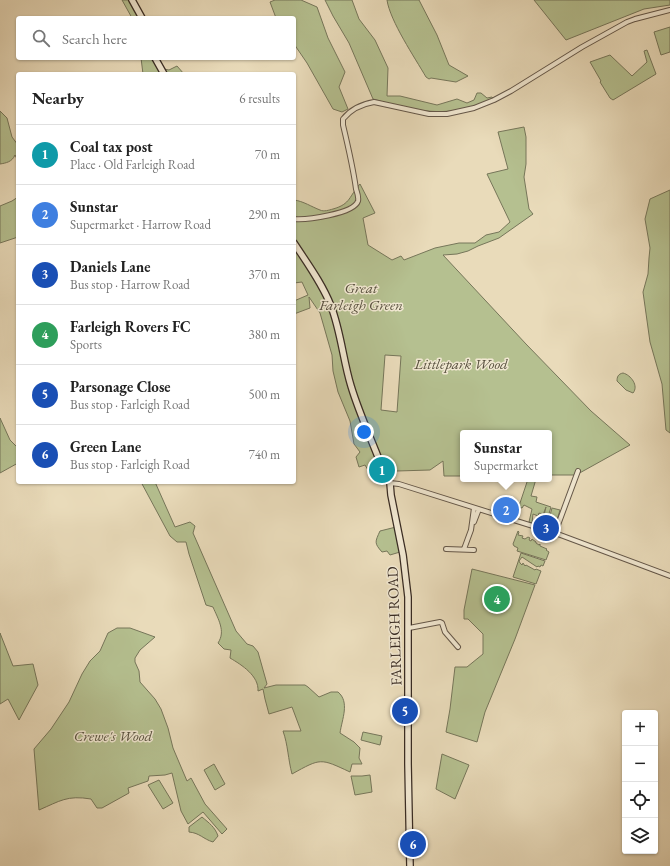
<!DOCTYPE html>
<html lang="en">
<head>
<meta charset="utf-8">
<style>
  body { margin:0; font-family:"EB Garamond",serif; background:#f2f2f2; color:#222 }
  .controls { position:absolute; right:12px; bottom:12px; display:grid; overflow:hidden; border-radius:4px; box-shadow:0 1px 3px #0004 }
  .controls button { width:36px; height:36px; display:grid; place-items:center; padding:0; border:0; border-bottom:1px solid #e0e0e0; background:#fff; color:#222; font:20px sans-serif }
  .you { position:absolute; left:364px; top:432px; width:14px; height:14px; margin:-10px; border:3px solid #fff; border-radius:50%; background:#1a73e8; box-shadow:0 0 0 6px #1a73e833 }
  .badge { display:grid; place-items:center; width:26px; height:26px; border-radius:50%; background:#8f2418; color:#fff; font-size:13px; font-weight:700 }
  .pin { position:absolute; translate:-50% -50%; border:2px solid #fff; box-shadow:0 1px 4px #0006 }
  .popup { position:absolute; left:460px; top:430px; width:92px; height:52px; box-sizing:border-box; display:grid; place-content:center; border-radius:4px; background:#fff; filter:drop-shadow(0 1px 3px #0005); font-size:13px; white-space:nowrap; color:#767676 }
  .popup b { font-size:15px; color:#222 }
  .popup::after { content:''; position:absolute; left:50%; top:100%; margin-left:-8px; border:8px solid transparent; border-top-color:#fff }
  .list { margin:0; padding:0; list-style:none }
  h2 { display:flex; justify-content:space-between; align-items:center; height:52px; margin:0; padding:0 16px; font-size:17px }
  h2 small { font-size:13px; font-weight:400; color:#767676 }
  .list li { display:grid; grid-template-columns:26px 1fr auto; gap:12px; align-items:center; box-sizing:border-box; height:60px; padding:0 16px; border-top:1px solid #e0e0e0 }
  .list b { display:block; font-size:15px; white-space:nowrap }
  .list p { margin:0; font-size:13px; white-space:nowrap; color:#767676 }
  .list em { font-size:13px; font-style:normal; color:#767676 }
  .icon { flex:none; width:22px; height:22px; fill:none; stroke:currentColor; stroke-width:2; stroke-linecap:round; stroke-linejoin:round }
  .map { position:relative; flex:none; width:670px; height:866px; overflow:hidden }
  .search { position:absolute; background:#fff; box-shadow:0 1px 3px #0004; left:16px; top:16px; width:280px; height:44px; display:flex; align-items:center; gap:10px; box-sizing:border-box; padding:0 14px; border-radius:4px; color:#767676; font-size:15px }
  .panel { position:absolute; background:#fff; box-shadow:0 1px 3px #0004; left:16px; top:72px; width:280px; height:412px; border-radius:4px }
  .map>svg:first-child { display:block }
</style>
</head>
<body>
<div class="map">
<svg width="670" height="866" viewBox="0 0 670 866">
  <rect width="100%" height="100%" fill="#e9dbba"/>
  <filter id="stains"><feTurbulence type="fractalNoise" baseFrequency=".005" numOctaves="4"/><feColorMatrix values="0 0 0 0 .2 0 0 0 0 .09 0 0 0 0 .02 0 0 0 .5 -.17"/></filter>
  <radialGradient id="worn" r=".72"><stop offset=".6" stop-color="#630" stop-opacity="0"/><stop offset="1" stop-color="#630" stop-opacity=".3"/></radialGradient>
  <path fill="#b5c090" stroke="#76765a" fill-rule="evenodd" d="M122 0H130L140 18H132Z
    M275 0H301L317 7 328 38 345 72 339 87 348 109 342 112 333 109 307 63 294 44V18H276L270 2Z
    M325 0H352L359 19 375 40 388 68 387 96H400L437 105 457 99 467 103 474 100 477 93H481L487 98 492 97 494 99C482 104 470 108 458 110 429 115 400 107 373 99L349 43 333 16Z
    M387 0H419L437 35 449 65 468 76 456 82 431 78 429 79 426 77C415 58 390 21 387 0Z
    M534 0H670V5L644 9 566 40Z
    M670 27V52L661 55 654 32Z
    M647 50 656 74 613 100 610 98 600 82 601 81 590 62 610 55 632 76 647 62 644 51Z
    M141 58H158L164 69 169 70 177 66 184 74H143Z
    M0 111 7 118 12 137 18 145V161L15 155C12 162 6 163 0 164Z
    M524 127 526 137V164L524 177 529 209 533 214 499 238 478 246 468 251 457 254 443 255 526 344 591 411 630 445 576 475H549V433H463V476H444L443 461 430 470 397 471 394 469 382 474 371 475 365 465 359 467 356 457 360 452 354 444 350 421 338 392 333 371 332 355 320 313 309 297 310 308 294 314V301L308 295 302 282 294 283V200C303 201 312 207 320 210 324 212 329 210 333 209 351 204 349 196 360 184L375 213 363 218 368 245 392 260 401 256 404 260 435 248 459 243H475L486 235 499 232 510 222 487 174 508 169 498 132ZM385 355 401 356 397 412 381 410Z
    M670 190V433L666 430 662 384 650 342 643 292 648 274 649 258 650 248 645 219 650 199Z
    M18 197V237L0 243V206L12 201Z
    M623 373C631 375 639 386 633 393L626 390 617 381C617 377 618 374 623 373Z
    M0 418 10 440 18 448V463L0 473Z
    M528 479H536L531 496 537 497 536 502 551 507 548 517 544 515 546 507 543 515 539 513 538 516 533 514 532 523 529 522 532 509 524 505 522 508 519 507 518 509Z
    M141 482H155L175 527 190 522 195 526 193 533 236 631 247 644 253 646 258 652 267 684 264 688 276 685H305L308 687 319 697 331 692H338C350 702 342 719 340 733L354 742 360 748 359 758 362 764H352L350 772C320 758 321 758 292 774 288 759 288 745 283 731H301L292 707 269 714 265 699 263 689 258 691C259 676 242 665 230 658L231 650 224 649 218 643C226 631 218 619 213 607L206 605 189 554 186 542H177L170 536Z
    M552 508 560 510 557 520 549 519Z
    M396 527 400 552 390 555 387 551 382 552C374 543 375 542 380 531Z
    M518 531 519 532 518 535 523 536 522 538 525 539 528 537 530 538 529 540 531 541 532 539 536 542V543L539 545 540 544V546L547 549 546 550 549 552 546 560 517 551 518 548 514 546 513 544Z
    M521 553 545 561 543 566 541 565 540 567 538 566 537 567 522 557 519 561 520 563 522 565 523 563 525 566 526 565 535 570 536 569 541 571 536 584 513 577Z
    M472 569 535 585 515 639 485 712 477 742 446 732 450 709 455 667H467L483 654V634L468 619H464V610Z
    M117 628H130L155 637 140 650 135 658V662L139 671 140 682 155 699 161 709 168 728 173 748 187 781 191 778 205 804 227 829 222 834 203 812 188 824 181 811 172 773 165 775 149 776 148 781 128 788 129 793 102 808H97L91 799C67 795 60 801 39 810L34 749 51 729 69 702 82 674 90 661 100 651 108 633Z
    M0 633 13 666 33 664 38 685 19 720 8 699 0 704Z
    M363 732 382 736 380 745 361 740Z
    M442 754 469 765 455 799 436 789Z
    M214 764 225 784 215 790 204 770Z
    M370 775 372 792 355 795 351 776H362Z
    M159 780 173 803 163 809 148 785Z
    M202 817C209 823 215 827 218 836L213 842C203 839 200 833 189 832V827Z"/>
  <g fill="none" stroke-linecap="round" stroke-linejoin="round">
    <g stroke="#645749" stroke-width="6">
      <path id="street" d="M294 219C306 220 354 214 358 201 359 197 357 192 356 189 353 167 348 146 343 125V119C351 109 362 104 374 102L429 114H447L474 108 494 100 511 91 582 47 627 22 635 19 670 10
        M390 483 399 484 555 533 670 576
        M474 522 479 509
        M555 533 578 471
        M446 549 474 550
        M464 549 471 530 474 508
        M409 628 440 622 442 623 445 632 458 647"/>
    </g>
    <g stroke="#382b23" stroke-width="8">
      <path id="secondary" d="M132 0 142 18
        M155 58 164 74
        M294 243C307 263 322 283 331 306 341 332 343 360 351 386 360 416 374 445 385 475L390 483 391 495 403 555 408 597V764L410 866"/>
    </g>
    <use href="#street" stroke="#f1e8d2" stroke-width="4"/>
    <use href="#secondary" stroke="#f1e8d2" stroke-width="5.5"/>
  </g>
  <g text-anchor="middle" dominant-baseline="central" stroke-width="3" stroke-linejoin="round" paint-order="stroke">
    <g font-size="15" font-style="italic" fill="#57503e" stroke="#f1e8d2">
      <text x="361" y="287">Great<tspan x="361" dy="17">Farleigh Green</tspan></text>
      <text x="461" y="363">Littlepark Wood</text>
      <text x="113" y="735">Crewe's Wood</text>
    </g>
    <g font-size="15" fill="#382b23" stroke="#f1e8d2">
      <text transform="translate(394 626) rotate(-92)">FARLEIGH ROAD</text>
    </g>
  </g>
  <rect width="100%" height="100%" filter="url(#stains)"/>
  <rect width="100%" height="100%" fill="url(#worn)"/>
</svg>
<div class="controls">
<button>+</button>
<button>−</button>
<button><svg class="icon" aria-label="locate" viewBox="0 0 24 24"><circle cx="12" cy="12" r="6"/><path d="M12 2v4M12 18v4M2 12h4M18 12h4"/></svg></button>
<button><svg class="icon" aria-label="layers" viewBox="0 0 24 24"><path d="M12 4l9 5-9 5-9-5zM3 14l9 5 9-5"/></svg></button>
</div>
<div class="you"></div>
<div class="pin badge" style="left:382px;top:470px;background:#0f9aa8">1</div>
<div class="pin badge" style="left:506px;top:510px;background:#3f7fe0">2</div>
<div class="popup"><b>Sunstar</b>Supermarket</div>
<div class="pin badge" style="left:546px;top:528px;background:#1a4fb4">3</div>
<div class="pin badge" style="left:497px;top:599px;background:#2e9e5b">4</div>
<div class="pin badge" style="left:405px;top:711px;background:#1a4fb4">5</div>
<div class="pin badge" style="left:413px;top:844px;background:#1a4fb4">6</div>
<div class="search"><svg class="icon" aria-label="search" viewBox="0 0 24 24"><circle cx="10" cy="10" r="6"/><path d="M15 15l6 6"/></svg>Search here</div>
<section class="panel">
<h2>Nearby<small>6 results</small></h2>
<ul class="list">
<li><span class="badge" style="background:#0f9aa8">1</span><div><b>Coal tax post</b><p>Place · Old Farleigh Road</p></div><em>70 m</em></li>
<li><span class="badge" style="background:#3f7fe0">2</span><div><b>Sunstar</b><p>Supermarket · Harrow Road</p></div><em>290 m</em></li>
<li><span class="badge" style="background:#1a4fb4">3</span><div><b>Daniels Lane</b><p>Bus stop · Harrow Road</p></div><em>370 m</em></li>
<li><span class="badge" style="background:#2e9e5b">4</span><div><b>Farleigh Rovers FC</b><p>Sports</p></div><em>380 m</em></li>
<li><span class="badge" style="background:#1a4fb4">5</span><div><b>Parsonage Close</b><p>Bus stop · Farleigh Road</p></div><em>500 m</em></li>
<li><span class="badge" style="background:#1a4fb4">6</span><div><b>Green Lane</b><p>Bus stop · Farleigh Road</p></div><em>740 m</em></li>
</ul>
</section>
</div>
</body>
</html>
